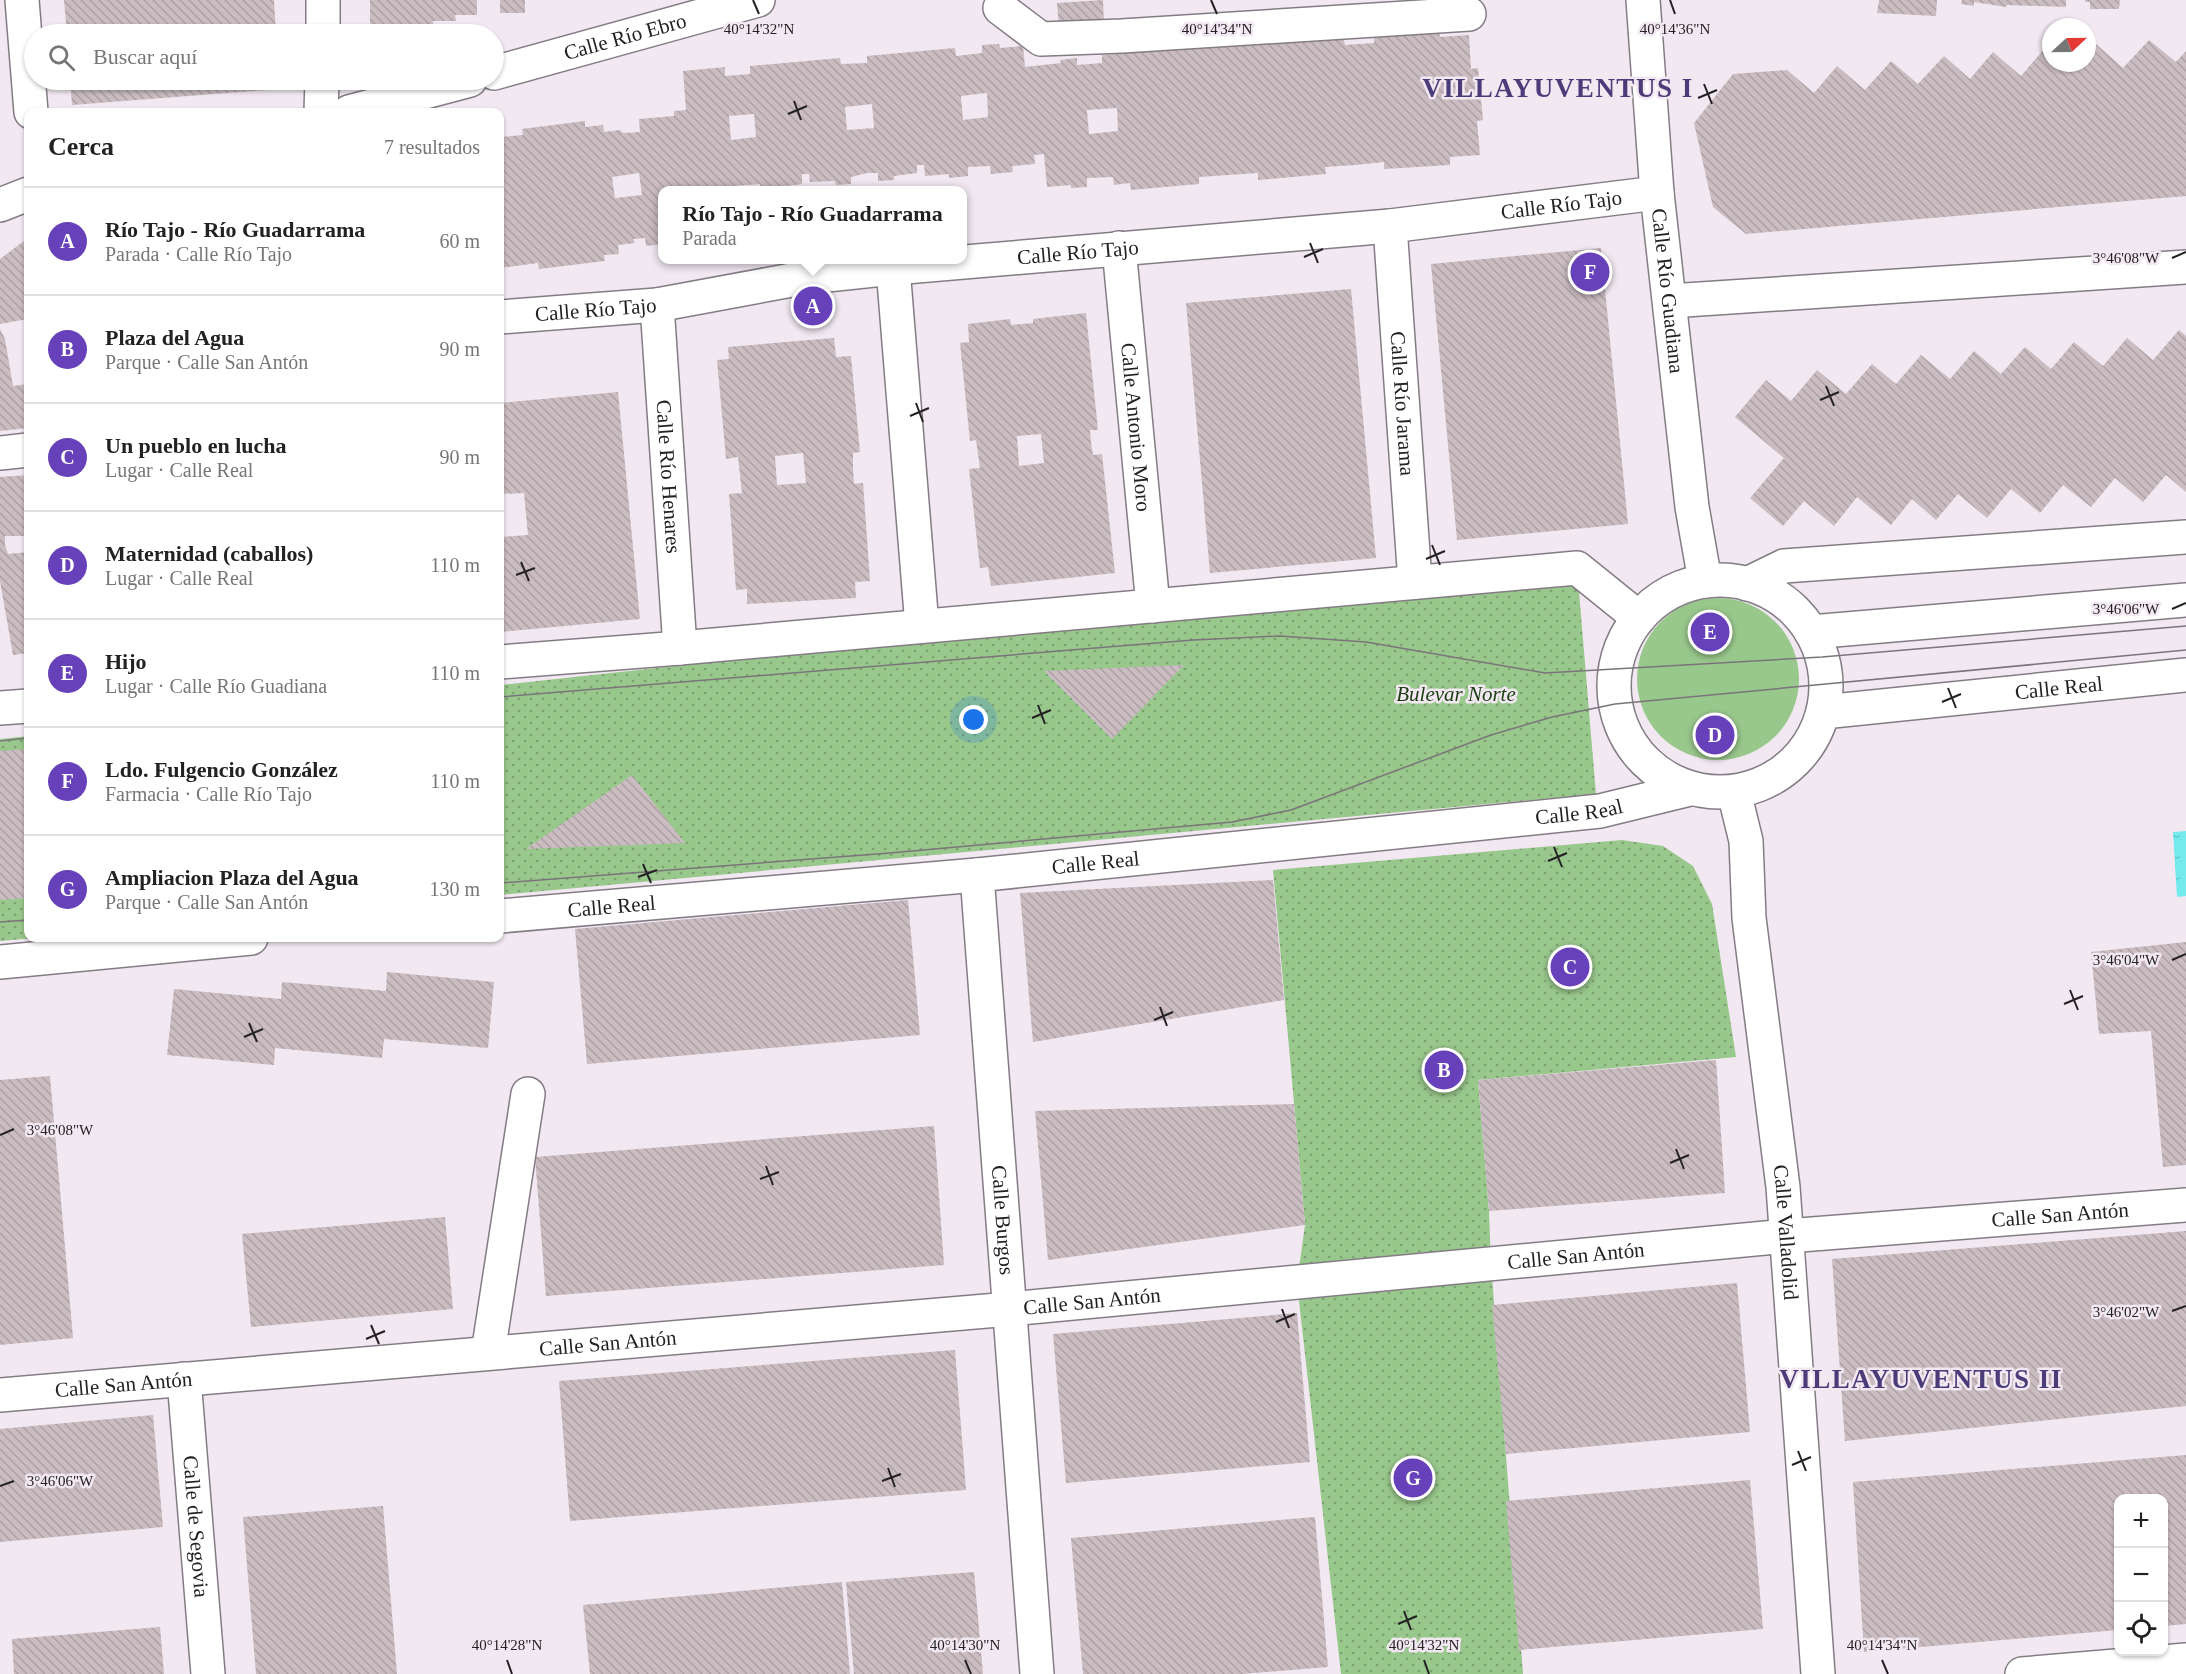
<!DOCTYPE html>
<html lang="es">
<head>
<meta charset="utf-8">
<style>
  body { margin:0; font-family:"Times New Roman",serif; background:#f6f6f6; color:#222 }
  .controls { position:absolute; right:18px; bottom:18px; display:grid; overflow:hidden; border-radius:12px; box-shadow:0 2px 4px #0004 }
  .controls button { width:54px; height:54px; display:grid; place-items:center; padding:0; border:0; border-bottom:2px solid #e0e0e0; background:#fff; color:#222; font:30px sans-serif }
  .compass { position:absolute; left:2042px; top:18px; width:54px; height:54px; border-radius:50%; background:#fff; box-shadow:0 2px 4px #0004; rotate:68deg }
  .you { position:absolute; left:974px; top:720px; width:21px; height:21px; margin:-15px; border:4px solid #fff; border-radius:50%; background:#1a73e8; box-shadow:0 0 0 9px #1a73e833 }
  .badge { display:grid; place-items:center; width:39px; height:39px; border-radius:50%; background:#6641b9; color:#fff; font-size:20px; font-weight:700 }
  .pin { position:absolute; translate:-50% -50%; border:3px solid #fff; box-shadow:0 2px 6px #0006 }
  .popup { position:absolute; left:658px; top:186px; width:309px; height:78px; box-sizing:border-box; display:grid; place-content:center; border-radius:12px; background:#fff; filter:drop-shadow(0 2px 4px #0005); font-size:20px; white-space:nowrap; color:#767676 }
  .popup b { font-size:22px; color:#222 }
  .popup::after { content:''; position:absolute; left:50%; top:100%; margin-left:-12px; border:12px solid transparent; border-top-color:#fff }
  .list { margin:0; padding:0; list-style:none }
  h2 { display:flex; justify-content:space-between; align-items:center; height:78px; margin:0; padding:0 24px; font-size:26px }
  h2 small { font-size:20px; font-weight:400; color:#767676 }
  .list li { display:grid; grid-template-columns:39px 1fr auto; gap:18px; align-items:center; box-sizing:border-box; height:108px; padding:0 24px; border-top:2px solid #e0e0e0 }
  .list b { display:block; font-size:22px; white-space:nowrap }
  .list p { margin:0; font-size:20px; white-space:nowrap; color:#767676 }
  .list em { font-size:20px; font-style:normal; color:#767676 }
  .icon { flex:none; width:33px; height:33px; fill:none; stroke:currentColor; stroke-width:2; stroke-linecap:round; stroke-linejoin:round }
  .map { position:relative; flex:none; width:2186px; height:1674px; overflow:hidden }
  .search { position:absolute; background:#fff; box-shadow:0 2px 4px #0004; left:24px; top:24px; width:480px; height:66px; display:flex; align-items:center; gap:15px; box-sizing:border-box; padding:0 21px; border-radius:33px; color:#767676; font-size:22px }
  .panel { position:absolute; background:#fff; box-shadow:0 2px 4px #0004; left:24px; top:108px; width:480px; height:834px; border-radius:12px }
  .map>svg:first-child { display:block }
</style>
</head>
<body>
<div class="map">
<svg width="2186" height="1674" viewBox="0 0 2186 1674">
  <defs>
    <pattern id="park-dots" width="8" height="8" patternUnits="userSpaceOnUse" patternTransform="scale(1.5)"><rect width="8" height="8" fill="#99c88c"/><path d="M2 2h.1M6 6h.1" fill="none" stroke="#7da272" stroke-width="1.8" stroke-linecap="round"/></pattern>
    <pattern id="water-ripples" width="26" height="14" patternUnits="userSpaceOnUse" patternTransform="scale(1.5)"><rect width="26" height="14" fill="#74eaec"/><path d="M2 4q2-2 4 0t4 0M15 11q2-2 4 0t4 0" fill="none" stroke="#64c8ca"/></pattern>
    <pattern id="building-back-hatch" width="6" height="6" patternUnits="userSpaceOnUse" patternTransform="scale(1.5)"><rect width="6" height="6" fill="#cabcc0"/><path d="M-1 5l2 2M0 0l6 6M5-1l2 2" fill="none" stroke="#ada1a5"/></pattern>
  </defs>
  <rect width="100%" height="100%" fill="#f1e8f1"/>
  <path fill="#99c88c" d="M1637 679a81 81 0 1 1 162 0a81 81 0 1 1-162 0Z"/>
  <path fill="url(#park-dots)" d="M1577 568 1596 794 500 895V685Z
    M28 736V938H35L0 941V739Z
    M1622 840 1663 846 1693 866 1712 904 1736 1057 1478 1080 1489 1211 1491 1264 1523 1674H1341L1297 1283 1305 1225 1273 870Z"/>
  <path fill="url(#water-ripples)" d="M2186 831V896L2177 897 2173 832Z"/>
  <path fill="url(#building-back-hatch)" fill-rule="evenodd" d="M64 0H274L276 34H67Z
    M370 0H477V15H455L456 21H433V34L370 33Z
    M500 0H525V13H500Z
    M1103 0 1104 24 1059 27 1057 3Z
    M1879 0H1937L1936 16 1877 13Z
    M1962 0H2066V7L2007 5 2006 7 1974 2V6L1961 4Z
    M2085 0H2120L2119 9H2090V2H2085Z
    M1439 31 1440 37 1469 35 1471 69 1478 68 1483 120 1477 121 1480 155 1450 157V165L1384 169V162L1355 165 1325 167 1326 174 1258 180V173L1199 177V184L1131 190 1130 183 1114 185 1113 177 1087 178V187L1071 188V185L1047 187 1044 154 1034 155 1035 164 1012 166 1013 172 991 174 990 166 968 167V176L949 178V174L925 176 924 165H917V173L894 176V180L878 181V173H867L851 177V184L836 185 835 181 810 182 809 174H802V184L778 187V190H761L760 184 733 186 734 190H663V244L646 246 645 238 633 239 635 243 618 245 619 254 604 255 605 261 539 269 538 263 500 268V137L523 135 522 129 585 121V127L603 125 604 132 620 130 623 133 640 132 639 119 674 116V111L686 110 683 71 725 67V76L738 75 750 74V66L840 58 841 64 867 63V56L955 48 956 56 982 53V45L999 44 1000 48 1023 46 1025 67 1061 63 1060 60 1077 58V65L1102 63V55L1119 54 1118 47 1343 36 1345 45 1374 43V36ZM987 93 988 117 963 120 961 96ZM872 104 874 128 847 130 845 107ZM1117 108 1118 131 1089 134 1087 110ZM754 114 756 137 731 140 729 116ZM639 173 642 195 615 198 612 177Z
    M2149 40 2176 62 2186 51V196L1746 234 1713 207 1694 123 1733 74 1787 70 1814 93 1837 66 1865 90 1891 61 1918 84 1944 56 1970 79 1993 52 2021 76 2045 48 2051 54V63H2062L2072 71 2079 63H2087V54L2096 44 2123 68Z
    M70 80H280V89L72 105Z
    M28 238V319L0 324V259Z
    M1601 248 1628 524 1457 540 1431 264Z
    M1351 289 1376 558 1210 573 1186 303Z
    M1086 313 1098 430H1090L1091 443 1093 455 1102 454 1115 573 991 586 988 567 980 568 969 469 980 468 976 440 970 441 960 343 969 342 968 324 1010 319 1011 325 1033 323V319ZM1041 434 1044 463 1019 466 1017 436Z
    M0 329 5 339 13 386 28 384V428L0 431Z
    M2179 330 2186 336V492L2166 475 2143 502 2115 478 2091 507 2063 485 2040 513 2011 489 1987 518 1958 494 1936 520 1912 499 1891 525 1857 497 1834 526 1804 501 1783 526 1750 498 1784 458 1735 417 1766 380 1791 401 1817 370 1846 394 1872 364 1896 384 1921 355 1950 379 1974 351 2001 374 2025 347 2051 369 2074 342 2103 366 2127 338 2153 360Z
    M834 338 836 357 851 356 860 452 853 453V468L854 484 863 483 870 581 855 582 856 598 747 604V589L736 590 729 494 742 493 738 457 726 459 717 360 729 359 728 347ZM803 453 806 483 777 485 775 456Z
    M618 392 640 619 500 632V537L528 535 524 493 500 494V403Z
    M28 475V536H5V545L8 554 28 552V653L13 655 0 581V477Z
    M1184 665 1112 739 1044 671Z
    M28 749V898L0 900V751Z
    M632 775 685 843 526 849Z
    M1273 880 1284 1000 1033 1042 1020 893Z
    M908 900 920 1035 587 1064 575 929Z
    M2186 942V1165L2163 1167 2151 1031 2099 1034 2091 952Z
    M387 972 494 982 488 1048 384 1039 382 1058 275 1048 274 1065 167 1055 174 989 281 999 282 982 386 991Z
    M1716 1060 1725 1193 1489 1211 1478 1080Z
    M50 1076 73 1338 0 1345V1080Z
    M1294 1104 1305 1225 1048 1260 1035 1111Z
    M934 1126 944 1265 546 1296 535 1157Z
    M445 1217 453 1309 251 1327 242 1234Z
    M2186 1231V1406L1845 1441 1832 1259Z
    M1737 1283 1750 1432 1506 1454 1492 1305Z
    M1297 1313 1310 1462 1066 1483 1053 1334Z
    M955 1350 966 1490 570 1521 559 1381Z
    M153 1415 163 1527 0 1542V1429Z
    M2186 1455V1624L2164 1626V1498H2118V1630L1864 1652 1853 1482Z
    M1750 1480 1763 1629 1519 1650 1506 1501Z
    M383 1506 397 1674H256L243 1517Z
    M1315 1517 1328 1667 1243 1674H1083L1071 1538Z
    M974 1572 983 1674H854L846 1582Z
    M842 1582 850 1674H590L583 1605Z
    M160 1627 164 1674H14L12 1639Z"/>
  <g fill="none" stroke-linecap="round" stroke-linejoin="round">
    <g stroke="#847c85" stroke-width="36">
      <g id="minor">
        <path d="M22 0 31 112"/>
        <path id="s1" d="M1643 0 1657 193 1692 507 1705 581"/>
        <path d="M1000 8 1041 39 1122 36 1469 14"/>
        <path d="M323 34V0"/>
        <path id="s2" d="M494 73 758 0"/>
        <path d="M321 112 322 80"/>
        <path d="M349 112 470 80"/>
        <path d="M0 205 28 194"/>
        <path id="s3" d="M1390 226 1415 582"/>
        <path id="s4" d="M1119 248 1153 606"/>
        <path d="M893 268 922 626"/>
        <path d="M1670 301 2186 267"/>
        <path id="s5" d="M657 305 680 648"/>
        <path id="s6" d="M500 317 657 305 808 277 893 268 1390 226 1657 193"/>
        <path d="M0 453 28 450"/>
        <circle cx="1720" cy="686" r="106"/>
        <path d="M1747 584 1784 566 2186 537"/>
        <path d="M1811 632 2186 600"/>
        <path d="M500 662 680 648 1577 568 1639 618"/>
        <path d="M0 708 28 706"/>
        <path id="s7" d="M1823 712 2186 675"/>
        <path id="s8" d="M1734 792 1746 841 1749 918 1783 1187 1818 1674"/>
        <path id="s9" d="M977 875 1037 1674"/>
        <path id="s10" d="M500 916 977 875 1600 811 1690 789"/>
        <path d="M0 962 251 938"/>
        <path d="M488 1353 528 1094"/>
        <path id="s11" d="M184 1379 208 1674"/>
        <path id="s12" d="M0 1395 1010 1309 1787 1236 2186 1205"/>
        <path d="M2022 1674 2186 1660"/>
      </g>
    </g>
    <use href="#minor" stroke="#fff" stroke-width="33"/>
    <path stroke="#7a757a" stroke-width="1.5" d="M500 697 1193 640 1280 636 1366 642 1545 673 1822 657 2186 626
      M0 741 28 738
      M500 883 890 853 1232 822 1291 810 1491 735 1552 717 1615 704 2186 650
      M0 922 28 920"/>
  </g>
  <path fill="none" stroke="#242124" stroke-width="2" d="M753 0 759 14M1211 0 1217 14M1670 0 1675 14M1704 84 1712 104M1698 98 1717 90M794 101 801 120M788 114 807 106M1310 243 1318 263M1304 257 1323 249M2172 258 2186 252M1826 386 1834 406M1820 400 1839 392M916 403 923 422M910 416 929 408M1432 545 1440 565M1426 559 1445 551M521 562 529 581M516 575 535 568M2172 609 2186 603M1948 688 1956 708M1942 702 1961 694M1038 705 1045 724M1032 718 1051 710M1554 847 1562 867M1548 861 1567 853M643 864 651 883M638 877 657 870M2172 960 2186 954M2070 990 2078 1010M2064 1004 2083 996M1160 1007 1167 1026M1154 1020 1173 1012M249 1023 257 1042M244 1037 263 1029M0 1135 14 1129M1676 1149 1684 1169M1670 1163 1689 1155M766 1166 773 1185M760 1179 779 1172M1282 1309 1289 1328M2172 1311 2186 1306M1276 1322 1295 1314M371 1325 379 1344M366 1339 385 1331M1798 1451 1806 1471M1792 1465 1811 1457M888 1468 895 1487M882 1481 901 1474M0 1486 14 1481M1404 1611 1411 1630M1398 1624 1417 1616M507 1660 512 1674M965 1660 971 1674M1424 1660 1429 1674M1882 1660 1888 1674"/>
  <g text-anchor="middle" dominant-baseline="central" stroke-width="5" stroke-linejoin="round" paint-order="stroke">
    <g font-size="21" fill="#242124" stroke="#f1e8f1">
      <text stroke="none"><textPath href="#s2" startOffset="136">Calle Río Ebro</textPath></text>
      <text stroke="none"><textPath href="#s6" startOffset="1068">Calle Río Tajo</textPath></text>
      <text stroke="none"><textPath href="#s6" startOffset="582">Calle Río Tajo</textPath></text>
      <text stroke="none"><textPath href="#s1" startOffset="292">Calle Río Guadiana</textPath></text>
      <text stroke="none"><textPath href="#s6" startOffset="96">Calle Río Tajo</textPath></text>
      <text stroke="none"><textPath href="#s3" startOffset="178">Calle Río Jarama</textPath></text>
      <text stroke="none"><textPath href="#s4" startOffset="180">Calle Antonio Moro</textPath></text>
      <text stroke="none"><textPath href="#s5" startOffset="172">Calle Río Henares</textPath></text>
      <text stroke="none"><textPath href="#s7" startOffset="237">Calle Real</textPath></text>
      <text stroke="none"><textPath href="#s10" startOffset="1084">Calle Real</textPath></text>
      <text stroke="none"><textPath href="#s10" startOffset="598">Calle Real</textPath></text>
      <text stroke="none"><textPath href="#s10" startOffset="112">Calle Real</textPath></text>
      <text stroke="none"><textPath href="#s12" startOffset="2068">Calle San Antón</textPath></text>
      <text stroke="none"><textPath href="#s9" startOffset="346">Calle Burgos</textPath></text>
      <text stroke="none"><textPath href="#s8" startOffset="444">Calle Valladolid</textPath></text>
      <text stroke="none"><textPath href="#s12" startOffset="1582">Calle San Antón</textPath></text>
      <text stroke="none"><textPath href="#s12" startOffset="1096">Calle San Antón</textPath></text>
      <text stroke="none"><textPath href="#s12" startOffset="610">Calle San Antón</textPath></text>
      <text stroke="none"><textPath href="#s12" startOffset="124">Calle San Antón</textPath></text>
      <text stroke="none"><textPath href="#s11" startOffset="148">Calle de Segovia</textPath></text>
    </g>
    <g font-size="21" font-style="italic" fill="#1d4013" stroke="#f1e8f1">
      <text x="1456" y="694">Bulevar Norte</text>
    </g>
    <g font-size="27" font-weight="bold" letter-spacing="1.5" fill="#4b3c79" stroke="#f1e8f1">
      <text x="1558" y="88">VILLAYUVENTUS I</text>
      <text x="1921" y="1379">VILLAYUVENTUS II</text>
    </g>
  </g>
  <g font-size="15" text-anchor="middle" fill="#242124" stroke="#f1e8f1" stroke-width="5" stroke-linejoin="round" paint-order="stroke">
    <text x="1675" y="34">40°14'36"N</text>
    <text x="759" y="34">40°14'32"N</text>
    <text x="1217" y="34">40°14'34"N</text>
    <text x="2126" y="263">3°46'08"W</text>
    <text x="2126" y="614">3°46'06"W</text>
    <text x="2126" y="965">3°46'04"W</text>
    <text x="60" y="1135">3°46'08"W</text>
    <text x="2126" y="1317">3°46'02"W</text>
    <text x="60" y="1486">3°46'06"W</text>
    <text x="507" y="1650">40°14'28"N</text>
    <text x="965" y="1650">40°14'30"N</text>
    <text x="1424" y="1650">40°14'32"N</text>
    <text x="1882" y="1650">40°14'34"N</text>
  </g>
</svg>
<div class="controls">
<button>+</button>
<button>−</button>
<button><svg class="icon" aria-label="locate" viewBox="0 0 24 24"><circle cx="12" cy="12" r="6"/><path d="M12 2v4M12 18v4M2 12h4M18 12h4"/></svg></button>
</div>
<svg class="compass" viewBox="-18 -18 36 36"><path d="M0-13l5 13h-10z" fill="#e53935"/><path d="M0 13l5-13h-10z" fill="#767676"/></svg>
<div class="you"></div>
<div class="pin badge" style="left:813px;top:306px">A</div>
<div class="popup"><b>Río Tajo - Río Guadarrama</b>Parada</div>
<div class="pin badge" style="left:1444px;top:1070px">B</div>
<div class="pin badge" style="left:1570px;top:967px">C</div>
<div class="pin badge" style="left:1715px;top:735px">D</div>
<div class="pin badge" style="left:1710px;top:632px">E</div>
<div class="pin badge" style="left:1590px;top:272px">F</div>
<div class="pin badge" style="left:1413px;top:1478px">G</div>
<div class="search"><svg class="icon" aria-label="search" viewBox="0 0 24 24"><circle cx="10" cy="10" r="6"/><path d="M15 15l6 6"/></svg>Buscar aquí</div>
<section class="panel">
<h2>Cerca<small>7 resultados</small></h2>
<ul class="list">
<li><span class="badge">A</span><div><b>Río Tajo - Río Guadarrama</b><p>Parada · Calle Río Tajo</p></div><em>60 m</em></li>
<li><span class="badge">B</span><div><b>Plaza del Agua</b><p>Parque · Calle San Antón</p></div><em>90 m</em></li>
<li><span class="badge">C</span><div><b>Un pueblo en lucha</b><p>Lugar · Calle Real</p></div><em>90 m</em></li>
<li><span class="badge">D</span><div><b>Maternidad (caballos)</b><p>Lugar · Calle Real</p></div><em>110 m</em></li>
<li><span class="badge">E</span><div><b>Hijo</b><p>Lugar · Calle Río Guadiana</p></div><em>110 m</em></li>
<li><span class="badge">F</span><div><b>Ldo. Fulgencio González</b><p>Farmacia · Calle Río Tajo</p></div><em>110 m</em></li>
<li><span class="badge">G</span><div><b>Ampliacion Plaza del Agua</b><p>Parque · Calle San Antón</p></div><em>130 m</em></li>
</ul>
</section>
</div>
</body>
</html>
